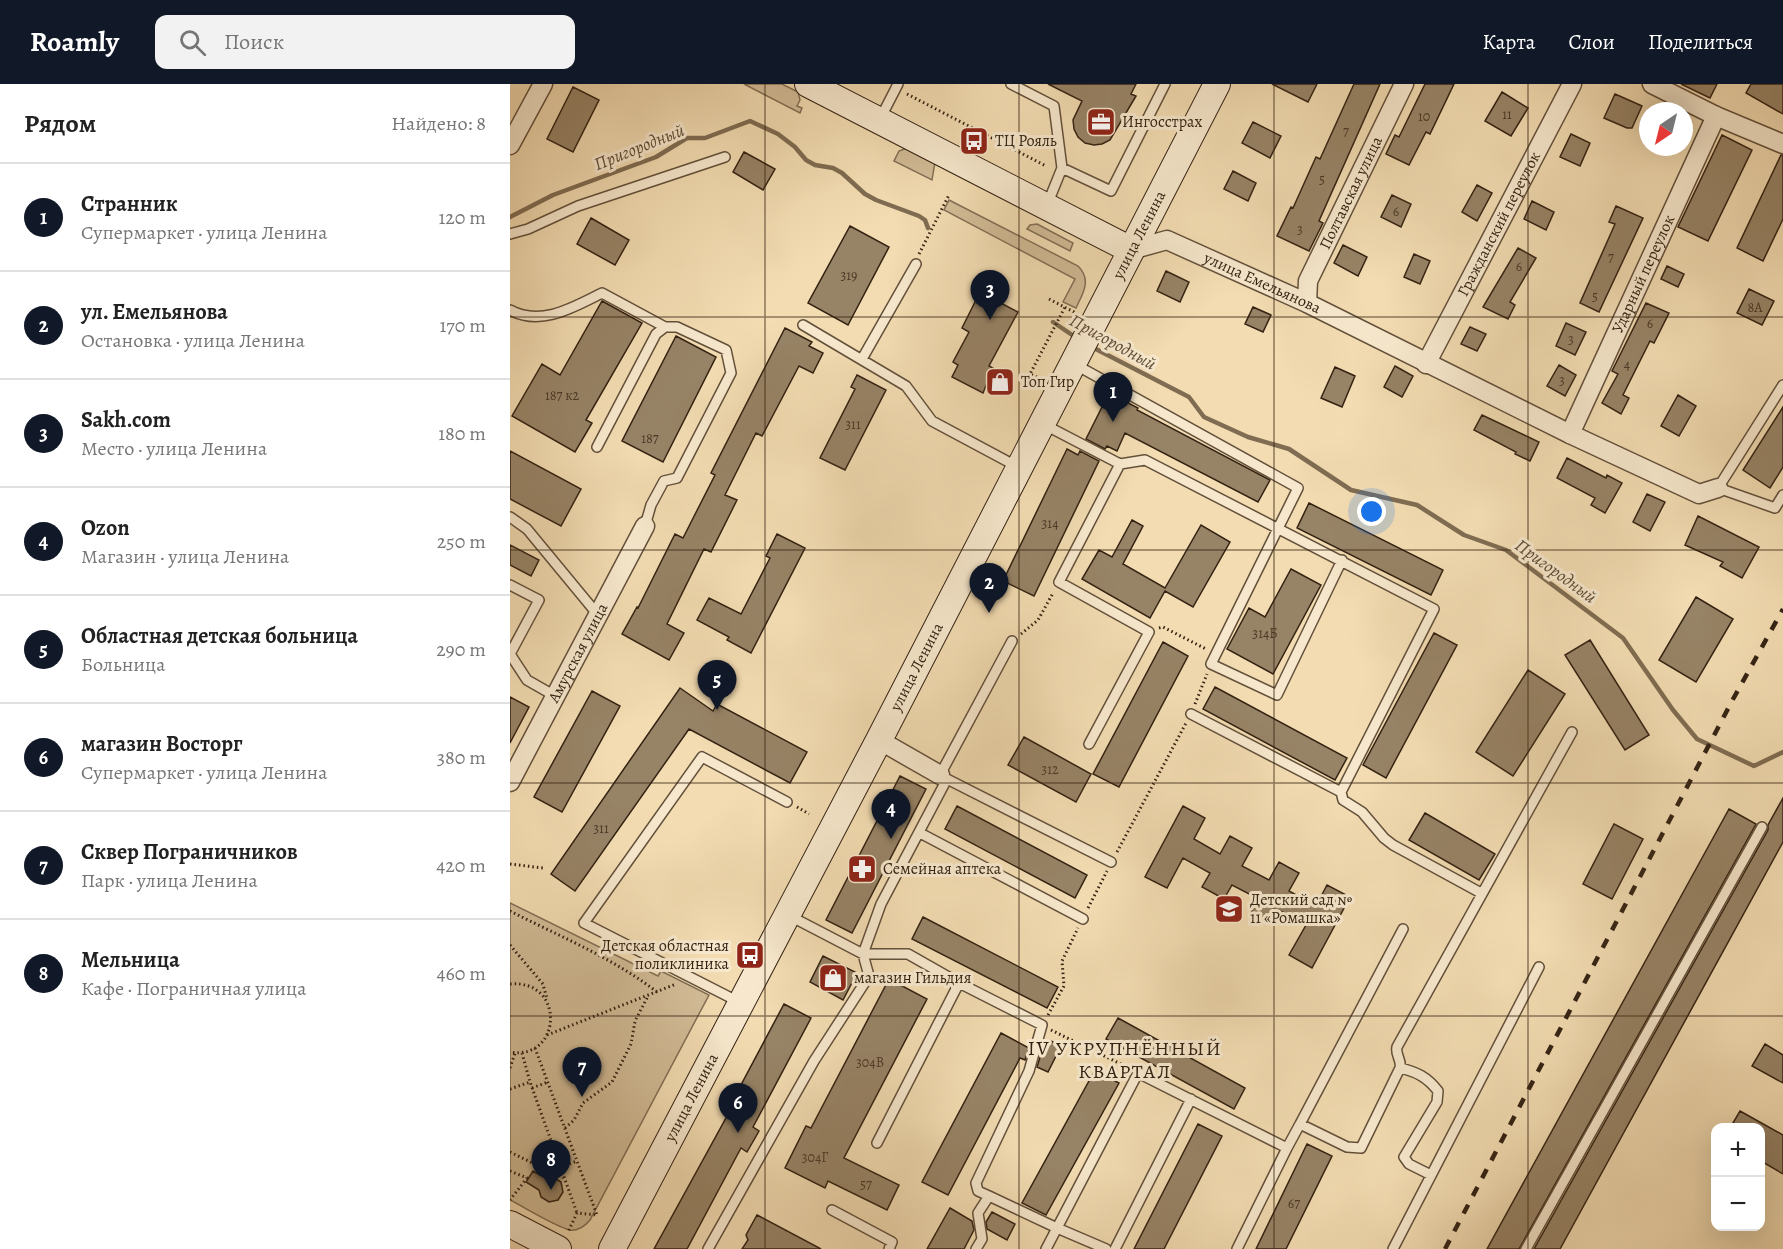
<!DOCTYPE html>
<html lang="ru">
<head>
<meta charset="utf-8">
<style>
  body { margin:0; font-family:Alegreya,serif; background:#f2f2f2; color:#222 }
  .controls { position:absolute; right:18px; bottom:18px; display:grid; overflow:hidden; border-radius:12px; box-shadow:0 6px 24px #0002 }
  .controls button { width:54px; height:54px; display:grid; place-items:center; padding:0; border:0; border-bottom:2px solid #e0e0e0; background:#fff; color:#222; font:30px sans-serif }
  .compass { position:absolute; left:1129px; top:18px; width:54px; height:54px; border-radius:50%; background:#fff; box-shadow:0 6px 24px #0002; rotate:215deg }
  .you { position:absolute; left:862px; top:428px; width:21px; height:21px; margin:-15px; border:4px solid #fff; border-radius:50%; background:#1a73e8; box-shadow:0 0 0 9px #1a73e833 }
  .badge { display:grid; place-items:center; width:39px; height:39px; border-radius:50%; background:#111827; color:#fff; font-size:20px; font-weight:700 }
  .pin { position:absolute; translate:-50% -50px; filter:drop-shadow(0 2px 3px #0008) }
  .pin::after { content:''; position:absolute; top:32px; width:21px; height:18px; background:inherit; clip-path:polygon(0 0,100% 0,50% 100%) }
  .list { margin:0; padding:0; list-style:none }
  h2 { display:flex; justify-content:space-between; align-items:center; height:78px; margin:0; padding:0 24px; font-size:26px }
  h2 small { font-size:20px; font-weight:400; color:#767676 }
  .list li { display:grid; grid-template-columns:39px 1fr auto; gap:18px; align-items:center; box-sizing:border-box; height:108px; padding:0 24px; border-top:2px solid #e0e0e0 }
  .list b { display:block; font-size:22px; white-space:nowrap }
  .list p { margin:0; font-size:20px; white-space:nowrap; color:#767676 }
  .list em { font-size:20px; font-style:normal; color:#767676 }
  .icon { flex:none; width:33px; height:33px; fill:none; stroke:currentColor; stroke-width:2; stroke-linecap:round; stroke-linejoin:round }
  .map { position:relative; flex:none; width:1273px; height:1165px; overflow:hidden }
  header { display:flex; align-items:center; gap:36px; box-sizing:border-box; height:84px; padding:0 30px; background:#111827; color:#fff }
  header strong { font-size:28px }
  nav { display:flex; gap:33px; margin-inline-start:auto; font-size:21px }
  .search { width:420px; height:54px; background:#f2f2f2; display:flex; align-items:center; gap:15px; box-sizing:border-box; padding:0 21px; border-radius:12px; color:#767676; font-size:22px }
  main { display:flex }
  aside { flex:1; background:#fff }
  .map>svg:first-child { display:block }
</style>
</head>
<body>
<header>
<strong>Roamly</strong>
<div class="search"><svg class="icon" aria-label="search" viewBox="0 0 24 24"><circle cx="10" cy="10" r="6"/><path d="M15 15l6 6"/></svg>Поиск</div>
<nav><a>Карта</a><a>Слои</a><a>Поделиться</a></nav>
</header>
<main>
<aside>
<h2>Рядом<small>Найдено: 8</small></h2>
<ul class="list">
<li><span class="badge">1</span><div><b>Странник</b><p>Супермаркет · улица Ленина</p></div><em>120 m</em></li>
<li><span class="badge">2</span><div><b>ул. Емельянова</b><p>Остановка · улица Ленина</p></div><em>170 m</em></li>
<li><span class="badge">3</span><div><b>Sakh.com</b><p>Место · улица Ленина</p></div><em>180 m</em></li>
<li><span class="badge">4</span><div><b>Ozon</b><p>Магазин · улица Ленина</p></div><em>250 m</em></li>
<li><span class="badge">5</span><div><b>Областная детская больница</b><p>Больница</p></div><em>290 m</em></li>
<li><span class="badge">6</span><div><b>магазин Восторг</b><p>Супермаркет · улица Ленина</p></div><em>380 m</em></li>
<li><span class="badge">7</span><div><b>Сквер Пограничников</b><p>Парк · улица Ленина</p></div><em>420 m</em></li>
<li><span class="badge">8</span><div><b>Мельница</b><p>Кафе · Пограничная улица</p></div><em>460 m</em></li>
</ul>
</aside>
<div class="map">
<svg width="1273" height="1165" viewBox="0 0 1273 1165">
  <rect width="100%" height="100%" fill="#f3dcb2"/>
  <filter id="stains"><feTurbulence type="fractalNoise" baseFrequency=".00333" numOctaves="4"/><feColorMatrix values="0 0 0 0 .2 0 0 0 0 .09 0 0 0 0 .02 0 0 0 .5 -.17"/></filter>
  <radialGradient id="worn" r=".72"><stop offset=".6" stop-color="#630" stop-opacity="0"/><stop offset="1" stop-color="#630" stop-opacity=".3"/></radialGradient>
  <path fill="#d2bc97" stroke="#826f55" stroke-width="1.5" d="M234 0H272L288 8 290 16 287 22 292 24 290 29Z
    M397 64 425 78 422 96 384 77 389 67Z
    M439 116 568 182C582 196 573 209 566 224L553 218 565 195 434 126Z
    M527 140 563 159 560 167 517 145 520 141Z
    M0 819 148 892 151 887 199 911 80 1136C75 1142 68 1147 60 1146 46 1143 14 1123 0 1116Z"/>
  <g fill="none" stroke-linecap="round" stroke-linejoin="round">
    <path stroke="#7f6c52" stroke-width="4.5" d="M0 133 43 111 146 73 177 54H195L240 37 268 50 285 63 296 76 305 81 323 84 332 89 355 110 366 116 409 132 415 136 418 144
      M543 238 568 255
      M580 262 679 313 694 333 738 353 779 365 841 406 907 421 954 451 996 466 1113 554 1163 626 1187 655 1244 682 1273 668"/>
  </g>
  <path fill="#978366" stroke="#332213" stroke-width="1.5" d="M538 0H626L621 10 626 12 600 56 592 60 584 61 575 59 568 53 564 45 563 36 572 17Z
    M762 0H807L798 18Z
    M844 0H870L809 137 813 139 799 167 767 152 781 123 783 124 806 73 810 75Z
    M915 0H944L920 50 916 48 899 81 876 70 885 51 889 53Z
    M1171 0H1207L1200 14Z
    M1241 0H1273V30L1236 9Z
    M63 3 89 16 63 68 37 55Z
    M992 8 1018 24 1001 52 975 37Z
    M1105 10 1132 22 1122 44H1117L1094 34Z
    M743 38 771 52 760 74 732 59Z
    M1061 50 1080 59 1070 82 1050 73Z
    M1212 51 1242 66 1198 157 1168 143Z
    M234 68 265 85 253 106 223 88Z
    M1271 71H1273V135L1253 177 1227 164Z
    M723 87 746 99 738 117 714 105Z
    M967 101 982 109 967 137 952 128Z
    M882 111 901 120 891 143 871 133Z
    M1022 117 1044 128 1036 146 1014 135Z
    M1106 122 1133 134 1089 228 1070 219 1105 140 1099 138Z
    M81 134 119 156 105 181 67 160Z
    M340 142 379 163 338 241 298 219Z
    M833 161 857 173 848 192 824 179Z
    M1008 164 1026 174 1000 218 1005 221 998 235 973 223Z
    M904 170 920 177 910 200 894 193Z
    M1157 182 1174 190 1168 203 1151 195Z
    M656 187 679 198 670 218 647 207Z
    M1239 205 1264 217 1252 241 1227 229Z
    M470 208 508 228 479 282 483 284 473 309 442 293 448 281 443 278 459 248 452 244Z
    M92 217 132 239 76 336 82 339 65 368 2 332 32 280 50 291Z
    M1136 219 1159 229 1144 259 1140 257 1113 311 1119 314 1111 330 1092 319 1108 290 1102 287Z
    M743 223 761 231 753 248 735 240Z
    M1056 239 1076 248 1065 271 1046 262Z
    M960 243 976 250 967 267 951 260Z
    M275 244 302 258 299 262 313 269 303 289 289 282 252 352 246 349 215 411 227 416 201 468 194 465 157 540 174 549 159 576 112 550 127 523 128 524 165 450 173 454 205 391 201 389Z
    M166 252 206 273 153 378 112 357Z
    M1049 281 1066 291 1055 312 1037 302Z
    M885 282 903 292 892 313 874 303Z
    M825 283 845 292 832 323 811 314Z
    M347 291 376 306 335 386 310 374 345 305 341 303Z
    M599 309 628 324 627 326 760 396 748 418 615 349 607 367 597 362 595 365 576 355Z
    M1168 311 1186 322 1169 352 1151 342Z
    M1273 323V383L1260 404 1233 386Z
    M972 331 1029 358 1020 377 1005 370 1006 368 964 346Z
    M557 365 568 371 570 367 589 377 524 512 493 497Z
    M0 367 71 405 51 442 0 415Z
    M1057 374 1096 394 1097 391 1112 399 1095 429 1081 421 1085 414 1047 394Z
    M1137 410 1155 418 1140 447 1123 438Z
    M799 419 933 486 921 511 787 444Z
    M1188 432 1249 463 1232 494 1210 482 1213 478 1175 461Z
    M622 436 633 442 613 480 655 504 691 441 720 458 683 523 655 507 640 534 572 495 589 466 602 473Z
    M267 450 295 464 241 569 217 556 219 553 187 536 199 514 231 530 260 474 256 472Z
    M0 461 29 476 21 492 0 481Z
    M781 485 811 501 763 590 717 565 739 524 755 533Z
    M1186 513 1223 535 1186 598 1149 576Z
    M924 549 947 561 876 694 853 681Z
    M1080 556 1139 651 1115 666 1055 571Z
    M653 558 678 572 609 703 583 690Z
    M1018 586 1055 610 1003 692 966 668Z
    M705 603 837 674 825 696 693 625Z
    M170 604 203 627 207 620 297 668 280 699 179 645 65 807 41 790Z
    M82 607 110 622 52 728 24 713Z
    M0 613 19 623 0 659Z
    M514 653 581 690 566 718 498 681Z
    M390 692 416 705 342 849 316 836Z
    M1273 714V758L1050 1165H1024L1258 746V741Z
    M447 722 577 791 565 814 435 745Z
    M673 722 695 734 684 755 710 770 720 752 742 764 732 782 759 796 769 778 789 789 779 807 806 822 817 801 840 813 802 884 779 871 796 841 769 826 761 840 741 829 749 815 722 801 714 815 692 803 700 789 673 774 657 804 635 793Z
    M1219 725 1246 740 1009 1165H977Z
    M915 729 985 770 969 796 899 756Z
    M1104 740 1133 755 1102 815 1073 800Z
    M413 833 548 903 537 924 402 855Z
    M313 872 347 889 333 916 300 898Z
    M379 895 417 915 334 1074 389 1101 377 1126 318 1097 315 1104 275 1084 296 1042 301 1044Z
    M274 920 301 934 243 1043 249 1047 237 1068 231 1064 177 1165H144L217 1032 215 1031Z
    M608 934 735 1004 724 1025 596 955Z
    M491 949 519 964 515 976 510 974 438 1111 412 1098Z
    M539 956 551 962 538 988 527 983 531 970Z
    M1255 960 1273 971V999L1242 982Z
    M585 986 609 999 536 1131 512 1119Z
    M1230 1027 1273 1051V1090L1251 1077V1044H1220Z
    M688 1040 712 1052 654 1165H624Z
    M797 1060 822 1072 776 1165H746Z
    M23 1087 37 1095 43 1093 51 1098 53 1108 48 1116 39 1118 31 1113 29 1106 16 1098Z
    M440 1124 462 1137 464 1146 454 1165H417Z
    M482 1128 505 1140 497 1156 477 1145 476 1138Z
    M247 1131 311 1165H232L238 1156 236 1151Z"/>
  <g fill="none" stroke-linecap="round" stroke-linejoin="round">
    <g stroke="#63503b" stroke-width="12">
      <path id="lane" d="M501 0 544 22 552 84 601 107 655 0
        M370 35 388 0
        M537 121 552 84
        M0 150 18 145 68 122 215 73
        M0 226C31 243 64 223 92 209L155 243
        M293 241 396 302 422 337 508 383
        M352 275 406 180
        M566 281 788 404 701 580 767 611 832 476
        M1273 301 1208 404 1265 424 1273 411
        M533 340 610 380 635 376 924 525 831 708 681 630
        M87 363 146 250 155 243H167L216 266 221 289 167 394 154 397 141 421 135 442
        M0 433 17 445 88 531
        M0 501 29 516 0 570
        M0 570 17 596 45 612
        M579 660 639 548 549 498 610 380
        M437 695 601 778
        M831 708 833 716 852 728 874 754 883 761 971 809
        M410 749 573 835
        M278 831 353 870H398L449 899 532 941 519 987 466 1099 468 1107 479 1112 468 1129 472 1155 466 1165
        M229 918 74 839 192 673 277 718
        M890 984C907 988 917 993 928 1007L927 1018 894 1073 899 1080 921 1091
        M790 1040 893 845
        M367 1059 449 899
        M777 1064 790 1040 837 1063 851 1064 890 984C892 976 885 971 887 963L1062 648
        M479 1112 547 1144 628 989 777 1064 727 1165
        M322 1126 382 1158 379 1165
        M198 1165 304 977 359 892 353 870 371 820 437 695 430 691 502 557
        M536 1165 547 1144 596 1165
        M605 1165 681 1015
        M883 1165 1029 883
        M1016 1165 1252 743"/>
    </g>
    <g stroke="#63503b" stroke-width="21">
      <g id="street">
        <path d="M1142 0 1206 32 1273 60"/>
        <path d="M0 61 33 0"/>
        <path id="s1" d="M621 166 657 156 797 219 1060 350 1189 410 1208 404"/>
        <path id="s2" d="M797 219 798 197 894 0"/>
        <path id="s3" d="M916 280 1062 0"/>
        <path id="s4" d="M1060 350 1206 32"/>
        <path d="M369 656 430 691"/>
        <path id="s5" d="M0 698 135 442"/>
      </g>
    </g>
    <g stroke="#332213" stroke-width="28">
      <g id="secondary">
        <path d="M298 0 621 166"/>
        <path d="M0 1140 48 1165"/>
        <path id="s6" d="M102 1165 369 656 707 0"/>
      </g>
    </g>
    <path stroke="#332213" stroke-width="3" stroke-dasharray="1.5 3" stroke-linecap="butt" d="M397 10 536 82
      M409 170 439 111
      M539 215 566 229
      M531 295 520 290 555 223
      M649 544 653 543 696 565
      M511 550 528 536 543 509
      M685 620 697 590
      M287 723 299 730
      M607 768 676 639
      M0 780 33 784
      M578 824 597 787
      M0 827C49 852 103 874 147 908
      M0 861 33 900 37 915
      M0 900C56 895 52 977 0 968
      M538 931 554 902 552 877 568 844
      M541 946 619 984
      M37 951 166 900
      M25 964 87 1131 67 1129 58 1148
      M12 969 20 998 67 1129
      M0 984 5 969
      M22 1004 38 998
      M0 1005 20 998
      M55 1044 64 1036 73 1019 102 998 121 960 125 937 138 912
      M0 1068 53 1094
      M51 1083 67 1077
      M0 1087 17 1094 0 1116"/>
    <use href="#lane" stroke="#f7e8cd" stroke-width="9"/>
    <use href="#street" stroke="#f7e8cd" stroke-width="18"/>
    <use href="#secondary" stroke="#f7e8cd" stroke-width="26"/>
    <path stroke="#332213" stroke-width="4.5" stroke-dasharray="10 10" stroke-linecap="butt" d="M935 1165 1222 617 1273 525"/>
  </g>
  <path fill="none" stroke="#332213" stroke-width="1.5" stroke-opacity="0.55" d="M255 0V1165M509 0V1165M764 0V1165M1018 0V1165M0 233H1273M0 466H1273M0 699H1273M0 932H1273"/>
  <defs>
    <g id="office-square" transform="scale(1.5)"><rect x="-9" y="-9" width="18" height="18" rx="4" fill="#8f2418" stroke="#f7e8cd"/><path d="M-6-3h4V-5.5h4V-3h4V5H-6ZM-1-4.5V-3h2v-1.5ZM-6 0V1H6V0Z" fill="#fff"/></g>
    <g id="bus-square" transform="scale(1.5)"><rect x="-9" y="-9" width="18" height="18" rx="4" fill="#8f2418" stroke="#f7e8cd"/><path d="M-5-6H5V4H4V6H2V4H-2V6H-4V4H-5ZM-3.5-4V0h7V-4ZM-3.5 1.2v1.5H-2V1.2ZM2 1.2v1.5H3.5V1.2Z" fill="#fff"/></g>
    <g id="shop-square" transform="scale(1.5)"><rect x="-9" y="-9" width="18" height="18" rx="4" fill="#8f2418" stroke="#f7e8cd"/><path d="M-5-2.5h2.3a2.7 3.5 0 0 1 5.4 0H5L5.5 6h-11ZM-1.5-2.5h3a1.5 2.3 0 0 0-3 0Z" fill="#fff"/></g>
    <g id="pharmacy-square" transform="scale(1.5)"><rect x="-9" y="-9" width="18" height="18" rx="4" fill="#8f2418" stroke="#f7e8cd"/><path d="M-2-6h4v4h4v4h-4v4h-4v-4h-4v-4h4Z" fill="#fff"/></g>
    <g id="school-square" transform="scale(1.5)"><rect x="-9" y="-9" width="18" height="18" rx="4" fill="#8f2418" stroke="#f7e8cd"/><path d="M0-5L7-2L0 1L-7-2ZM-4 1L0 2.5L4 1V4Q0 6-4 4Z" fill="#fff"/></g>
  </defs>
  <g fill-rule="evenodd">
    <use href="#office-square" x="591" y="38"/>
    <use href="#bus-square" x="464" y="57"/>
    <use href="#shop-square" x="490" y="298"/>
    <use href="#pharmacy-square" x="352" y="785"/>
    <use href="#school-square" x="719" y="825"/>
    <use href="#bus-square" x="240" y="871"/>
    <use href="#shop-square" x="323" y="894"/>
  </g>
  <g text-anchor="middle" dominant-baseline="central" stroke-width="6" stroke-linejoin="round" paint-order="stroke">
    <g font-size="14" fill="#4c3a28">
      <text x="997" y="30">11</text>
      <text x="914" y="32">10</text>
      <text x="836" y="47">7</text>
      <text x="812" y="95">5</text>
      <text x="886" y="127">6</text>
      <text x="790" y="145">3</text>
      <text x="1101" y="173">7</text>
      <text x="1009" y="182">6</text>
      <text x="339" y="191">319</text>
      <text x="1085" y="212">5</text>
      <text x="1245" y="223">8А</text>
      <text x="1140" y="239">6</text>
      <text x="1061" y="255">3</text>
      <text x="1117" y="280">4</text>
      <text x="1052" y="296">3</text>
      <text x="52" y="311">187 к2</text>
      <text x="343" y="340">311</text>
      <text x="140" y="354">187</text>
      <text x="540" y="439">314</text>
      <text x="755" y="549">314Б</text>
      <text x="540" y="685">312</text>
      <text x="91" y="744">311</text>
      <text x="360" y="978">304В</text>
      <text x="305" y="1073">304Г</text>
      <text x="356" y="1100">57</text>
      <text x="784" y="1119">67</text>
    </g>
    <g font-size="16" fill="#332213" stroke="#f7e8cd" text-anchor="start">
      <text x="612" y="38">Ингосстрах</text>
      <text x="485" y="57">ТЦ Рояль</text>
      <text x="511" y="298">Топ Гир</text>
      <text x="373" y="785">Семейная аптека</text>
      <text x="740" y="816">Детский сад №<tspan x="740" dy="18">11 «Ромашка»</tspan></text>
      <text x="219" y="862" text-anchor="end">Детская областная<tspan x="219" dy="18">поликлиника</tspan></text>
      <text x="344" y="894">магазин Гильдия</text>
    </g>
    <g font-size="16" fill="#332213" stroke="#f7e8cd">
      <text stroke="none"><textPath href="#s2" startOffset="120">Полтавская улица</textPath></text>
      <text stroke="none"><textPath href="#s3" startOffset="158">Гражданский переулок</textPath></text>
      <text stroke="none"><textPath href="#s6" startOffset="1143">улица Ленина</textPath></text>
      <text stroke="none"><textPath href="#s4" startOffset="176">Ударный переулок</textPath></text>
      <text stroke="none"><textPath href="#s1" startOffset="142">улица Емельянова</textPath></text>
      <text stroke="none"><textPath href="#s5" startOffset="146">Амурская улица</textPath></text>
      <text stroke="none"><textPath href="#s6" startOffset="657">улица Ленина</textPath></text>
      <text stroke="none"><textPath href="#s6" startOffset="171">улица Ленина</textPath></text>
    </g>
    <g font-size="18" font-style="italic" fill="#5f4d38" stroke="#f7e8cd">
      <text transform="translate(129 63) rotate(-22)">Пригородный</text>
      <text transform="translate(603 258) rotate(29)">Пригородный</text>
      <text transform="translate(1046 487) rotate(36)">Пригородный</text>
    </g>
    <g font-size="20" letter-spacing="1.5" fill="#332213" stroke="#f7e8cd">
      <text x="615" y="964">IV УКРУПНЁННЫЙ<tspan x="615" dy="23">КВАРТАЛ</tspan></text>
    </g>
  </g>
  <rect width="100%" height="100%" filter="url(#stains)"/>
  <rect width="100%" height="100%" fill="url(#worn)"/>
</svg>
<div class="controls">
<button>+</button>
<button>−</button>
</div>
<svg class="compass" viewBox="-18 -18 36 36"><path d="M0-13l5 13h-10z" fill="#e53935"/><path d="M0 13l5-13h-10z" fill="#767676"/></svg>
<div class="you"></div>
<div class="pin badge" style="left:603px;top:338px">1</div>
<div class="pin badge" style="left:479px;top:529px">2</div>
<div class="pin badge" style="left:480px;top:236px">3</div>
<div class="pin badge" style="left:381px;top:755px">4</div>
<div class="pin badge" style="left:207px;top:626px">5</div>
<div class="pin badge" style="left:228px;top:1049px">6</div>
<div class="pin badge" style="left:72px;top:1013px">7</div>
<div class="pin badge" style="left:41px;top:1106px">8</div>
</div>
</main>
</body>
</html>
